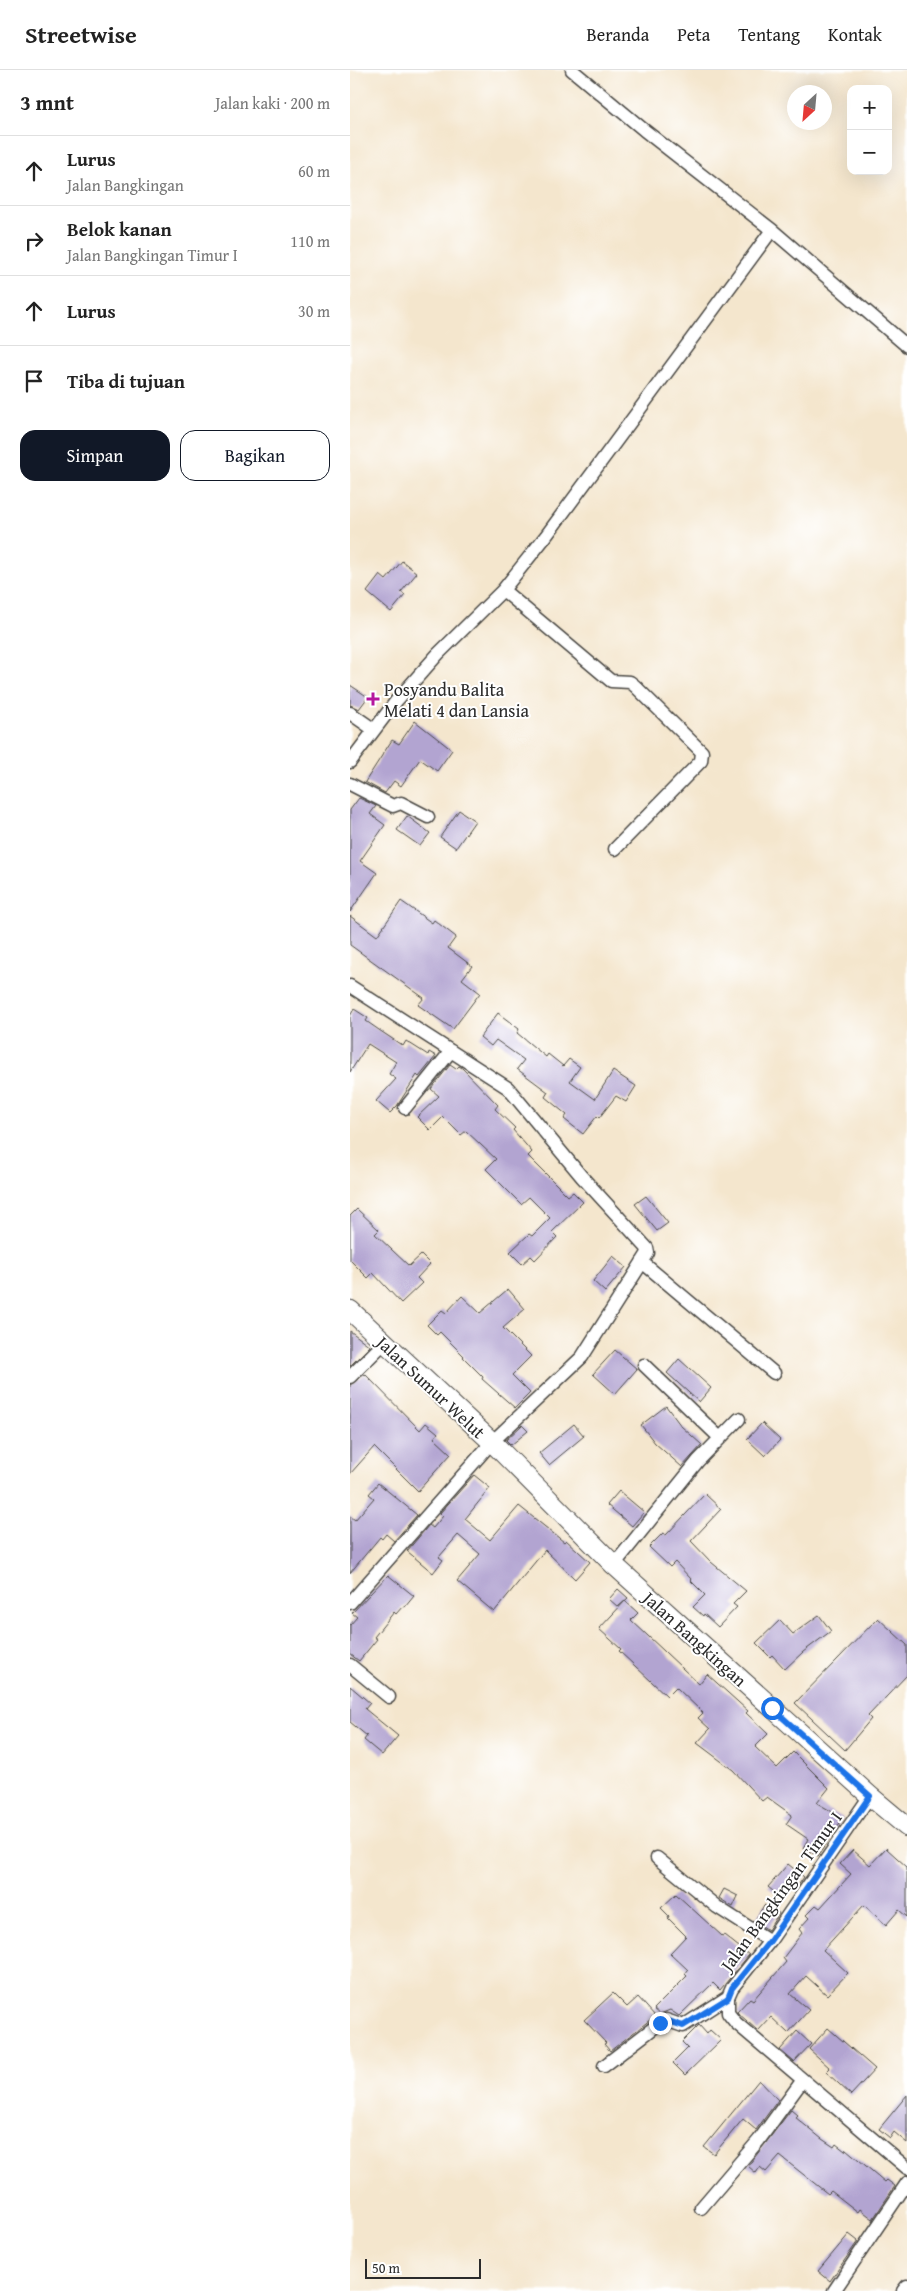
<!DOCTYPE html>
<html lang="id">
<head>
<meta charset="utf-8">
<style>
  body { margin:0; font-family:"Gentium Book Plus",serif; background:#f2f2f2; color:#222 }
  .controls { position:absolute; right:15px; top:15px; display:grid; overflow:hidden; border-radius:10px; box-shadow:0 5px 20px #0002 }
  .controls button { width:45px; height:45px; display:grid; place-items:center; padding:0; border:0; border-bottom:1px solid #e0e0e0; background:#fff; color:#222; font:25px sans-serif }
  .compass { position:absolute; left:437px; top:15px; width:45px; height:45px; border-radius:50%; background:#fff; box-shadow:0 5px 20px #0002; rotate:206deg }
  .scale { position:absolute; left:15px; bottom:12px; width:116px; box-sizing:border-box; padding-left:5px; border:2px solid #2b2b2b; border-top:0; font-size:14px; line-height:18px; white-space:nowrap; color:#2b2b2b; -webkit-text-stroke:4px #fff; paint-order:stroke }
  .stop { position:absolute; width:15px; height:15px; margin:-11px; border:4px solid #1a73e8; border-radius:50%; background:#fff }
  .stop.end { background:#1a73e8; border-color:#fff; box-shadow:0 1px 5px #0008 }
  .list { margin:0; padding:0; list-style:none }
  h2 { display:flex; justify-content:space-between; align-items:center; height:65px; margin:0; padding:0 20px; font-size:21px }
  h2 small { font-size:16px; font-weight:400; color:#767676 }
  .list li { display:grid; grid-template-columns:32px 1fr auto; gap:15px; align-items:center; box-sizing:border-box; height:70px; padding:0 20px; border-top:1px solid #e0e0e0 }
  .list b { display:block; font-size:19px; white-space:nowrap }
  .list p { margin:0; font-size:16px; white-space:nowrap; color:#767676 }
  .list em { font-size:16px; font-style:normal; color:#767676 }
  .actions { display:flex; gap:10px; padding:15px 20px }
  .actions a { flex:1; padding:11px 0; border:1px solid #111827; border-radius:15px; text-align:center; font-size:18px; color:#111827 }
  .actions .main { background:#111827; color:#fff }
  .icon { flex:none; width:28px; height:28px; fill:none; stroke:currentColor; stroke-width:2; stroke-linecap:round; stroke-linejoin:round }
  .map { position:relative; flex:none; width:557px; height:2221px; overflow:hidden }
  header { display:flex; align-items:center; gap:30px; box-sizing:border-box; height:70px; padding:0 25px; background:#fff; border-bottom:1px solid #e0e0e0 }
  header strong { font-size:24px }
  nav { display:flex; gap:28px; margin-inline-start:auto; font-size:18px }
  main { display:flex }
  aside { flex:1; background:#fff }
  .map>svg:first-child { display:block }
</style>
</head>
<body>
<header>
<strong>Streetwise</strong>
<nav><a>Beranda</a><a>Peta</a><a>Tentang</a><a>Kontak</a></nav>
</header>
<main>
<aside>
<h2>3 mnt<small>Jalan kaki · 200 m</small></h2>
<ul class="list">
<li><svg class="icon" aria-label="ahead" viewBox="0 0 24 24"><path d="M12 20V5M6 11l6-6 6 6"/></svg><div><b>Lurus</b><p>Jalan Bangkingan</p></div><em>60 m</em></li>
<li><svg class="icon" aria-label="right" viewBox="0 0 24 24"><path d="M7 20v-9h11M14 6l5 5-5 5"/></svg><div><b>Belok kanan</b><p>Jalan Bangkingan Timur I</p></div><em>110 m</em></li>
<li><svg class="icon" aria-label="ahead" viewBox="0 0 24 24"><path d="M12 20V5M6 11l6-6 6 6"/></svg><div><b>Lurus</b></div><em>30 m</em></li>
<li><svg class="icon" aria-label="arrive" viewBox="0 0 24 24"><path d="M6 21V4h12l-3 4 3 4H6"/></svg><div><b>Tiba di tujuan</b></div></li>
</ul>
<div class="actions"><a class="main">Simpan</a><a>Bagikan</a></div>
</aside>
<div class="map">
<svg width="557" height="2221" viewBox="0 0 557 2221">
  <rect width="100%" height="100%" fill="#fff"/>
  <filter id="ink" filterUnits="userSpaceOnUse"><feTurbulence type="fractalNoise" baseFrequency=".02" numOctaves="2"/><feDisplacementMap in="SourceGraphic" scale="10" xChannelSelector="R" yChannelSelector="G"/><feConvolveMatrix kernelMatrix="1 2 1 2 8 2 1 2 1" color-interpolation-filters="sRGB"/></filter>
  <filter id="wash" filterUnits="userSpaceOnUse"><feTurbulence type="fractalNoise" baseFrequency=".0096" numOctaves="4" result="noise"/><feDisplacementMap in="SourceGraphic" scale="20" xChannelSelector="R" yChannelSelector="G"/><feGaussianBlur stdDeviation="1.12" result="paint"/><feColorMatrix in="noise" values="0 0 0 0 0 0 0 0 0 0 0 0 0 0 0 0 0 1.4 0 .05"/><feComposite in="paint" operator="in"/></filter>
  <g filter="url(#wash)">
    <rect width="100%" height="100%" fill="#f4e6cd"/>
    <g id="blocks">
      <path fill="#b2a4d1" d="M52 491 67 503 51 522 55 525 41 542 17 522 30 505 36 510Z
        M0 615 18 627 9 639 0 635Z
        M65 651 102 680 87 701 70 689 51 716 44 711 35 723 15 712 42 670 49 674Z
        M9 728 26 736 20 744 35 755 10 791 27 803 0 842V740Z
        M109 740 125 751 106 778 90 767Z
        M57 746 80 763 70 776 47 760Z
        M51 831 82 853 84 850 106 867 98 878 122 896 112 909 130 923 103 959 68 935 74 928 0 875V846L27 866Z
        M4 939 18 948 16 951 29 960 53 976 56 971 78 985 79 982 86 986 69 1007 67 1005 47 1036 40 1043 26 1031 46 1009 39 1004 46 992 18 974 0 1002V946Z
        M148 943 169 959 167 963 196 987 198 984 213 996 219 989 230 997 220 1011 245 1029 263 1001 286 1016 276 1032 266 1026 249 1048 247 1046 233 1064 214 1049 217 1045 195 1027 198 1022 167 999 174 990 146 970 141 976 130 967Z
        M100 995 106 999 109 996 112 998 148 1035 145 1039 165 1058 163 1060 182 1082 178 1086 218 1126 223 1122 233 1132 202 1162 207 1167 185 1190 181 1186 172 1194 160 1182 179 1164 182 1166 200 1148 179 1127 171 1134 136 1099 146 1089 116 1061 111 1065 93 1047 80 1060 67 1047 89 1026 81 1019Z
        M296 1126 318 1153 307 1161 285 1134Z
        M7 1139 29 1160 25 1164 59 1196 71 1185 80 1194 67 1208 72 1213 51 1233 23 1203 18 1208 0 1190V1146Z
        M263 1186 276 1197 255 1222 243 1211Z
        M158 1219 175 1239 153 1258 181 1286 162 1305 180 1323 165 1338 132 1309 133 1307 113 1287 114 1286 90 1262 87 1265 77 1255 92 1240 96 1243 112 1226 130 1243Z
        M0 1261 20 1276 0 1296Z
        M265 1280 287 1299 265 1324 243 1304Z
        M329 1289 361 1318 349 1332 317 1303Z
        M15 1304 70 1360 76 1353 88 1363 84 1368 101 1384 68 1421 24 1377 0 1404V1315Z
        M316 1336 331 1356 352 1375 332 1397 305 1373 291 1355Z
        M412 1353 430 1370 415 1386 397 1369Z
        M224 1354 234 1366 199 1395 189 1383Z
        M172 1355 178 1361 161 1375 156 1370Z
        M124 1405 140 1418 115 1449 140 1470 169 1436 214 1472 216 1470 240 1492 225 1509 195 1480 144 1542 107 1511 130 1484 108 1465 89 1487 93 1490 83 1503 57 1481 79 1455 83 1458 93 1446 90 1443Z
        M28 1413 67 1445 44 1471 36 1464 32 1469 30 1467 0 1503V1446L5 1450 24 1428 19 1424Z
        M269 1421 294 1442 282 1456 257 1435Z
        M355 1424 371 1439 341 1471 361 1492 396 1521 383 1534 387 1537 368 1557 354 1544 353 1546 343 1537 355 1525 341 1511 342 1510 325 1492 320 1497 299 1477 313 1463 316 1465Z
        M38 1505 64 1526 55 1537 53 1536 46 1544 44 1542 24 1567 27 1569 9 1591 0 1584V1555L7 1547 2 1543Z
        M268 1519 278 1528 268 1537 259 1529Z
        M275 1531 288 1543 281 1550 349 1614 357 1604 398 1641 396 1643 418 1664 405 1677 427 1698 443 1682 479 1718 467 1733 493 1748 468 1786 453 1778 458 1769 436 1754 442 1745 417 1727 412 1731 383 1700 347 1673 360 1659 348 1648 353 1643 326 1617 317 1626 269 1581 271 1579 249 1559Z
        M469 1545 481 1561 453 1582 435 1599 422 1585 420 1587 406 1573 430 1550 443 1564Z
        M528 1548 557 1575V1605L518 1646 521 1649 495 1680 445 1633Z
        M0 1616 20 1633 15 1639 48 1666 32 1685 14 1670 17 1666 0 1652Z
        M536 1778 557 1797V1847L549 1840 536 1855 514 1835 473 1880 498 1903 477 1925 456 1906 440 1924 459 1940 438 1963 421 1947 408 1961 387 1942 400 1928 403 1930 436 1892 433 1888 452 1863 449 1859 459 1848 456 1845 466 1835 470 1838 501 1804 490 1794 503 1780 520 1795Z
        M438 1794 454 1807 447 1817 442 1813 429 1826 418 1817Z
        M374 1819 388 1826 383 1837 369 1828Z
        M326 1824 372 1866 374 1865 399 1885 370 1920 363 1913 329 1946 320 1940 310 1944 304 1939 337 1906 335 1904 338 1900 320 1883 336 1866 318 1848 319 1846 311 1838Z
        M414 1835 429 1843 418 1860 405 1851Z
        M263 1923 277 1937 288 1927 305 1946 260 1981 254 1974 256 1973 234 1950Z
        M349 1955 357 1964 360 1960 371 1970 335 2005 323 1993 338 1978 332 1972Z
        M478 1958 525 1999 501 2025 476 2002 480 1998 459 1979Z
        M447 1961 461 1974 444 1992 430 1980Z
        M409 2010 428 2030 406 2060 393 2049 364 2084 354 2077Z
        M557 2025V2073L544 2062 540 2068 529 2059Z
        M441 2040 447 2045 445 2047 472 2069 484 2077 486 2074 495 2081 496 2079 535 2112 537 2110 545 2116 523 2149 510 2139 508 2142 481 2121 478 2124 430 2086 416 2102 410 2097 406 2103 398 2096Z
        M499 2164 508 2171 480 2211 468 2201Z"/>
    </g>
  </g>
  <g filter="url(#ink)">
    <use href="#blocks" fill-opacity="0" stroke="#494743" stroke-width="1"/>
    <g fill="none" stroke-linecap="round" stroke-linejoin="round">
      <g stroke="#494743" stroke-width="15">
        <path id="street" d="M222 0 294 60 422 160 557 276
          M153 520 261 611 280 612 285 616 352 682 351 691 265 779
          M0 643 23 659
          M0 692 47 630 88 584 153 520 196 466 422 160
          M0 714 43 736 51 733 78 747
          M0 916 158 1018 232 1107 297 1178 298 1183 232 1287 142 1372 0 1533
          M55 1038 101 981
          M292 1192 424 1303
          M294 1295 369 1367
          M0 1307 34 1273
          M264 1495 348 1391 389 1349
          M0 1595 39 1627
          M520 1726 420 1871 382 1918 378 1927V1943L386 1953 557 2098
          M307 1788 367 1837 420 1871
          M254 1996 310 1953 316 1950 333 1956 378 1927
          M351 2138 409 2070 452 2011
          M484 2221 557 2113
          M553 2221 557 2216"/>
      </g>
      <g stroke="#494743" stroke-width="21">
        <path id="secondary" d="M0 1240 142 1372 264 1495 520 1726 557 1757"/>
      </g>
      <use href="#street" stroke="#fff" stroke-width="12"/>
      <use href="#secondary" stroke="#fff" stroke-width="19"/>
    </g>
  </g>
  <g fill="none" stroke-linecap="round" stroke-linejoin="round" filter="url(#ink)">
    <path stroke="#1a73e8" stroke-width="6" d="M310 1953 316 1950 333 1956 378 1928 382 1918 420 1871 520 1726 422 1638"/>
  </g>
  <path fill="#b5179e" stroke="#fff" stroke-width="2" d="M20.5 621.5h5v5h5v5h-5v5h-5v-5h-5v-5h5z"/>
  <g text-anchor="middle" dominant-baseline="central" stroke-width="4" stroke-linejoin="round" paint-order="stroke">
    <g font-size="18" fill="#2b2b2b" stroke="#fff" text-anchor="start">
      <text x="34" y="619">Posyandu Balita<tspan x="34" dy="21">Melati 4 dan Lansia</tspan></text>
    </g>
    <g font-size="18" fill="#2b2b2b" stroke="#fff">
      <text transform="translate(81 1317) rotate(43)">Jalan Sumur Welut</text>
      <text transform="translate(345 1569) rotate(42)">Jalan Bangkingan</text>
      <text transform="translate(431 1821) rotate(-54)">Jalan Bangkingan Timur I</text>
    </g>
  </g>
</svg>
<div class="controls">
<button>+</button>
<button>−</button>
</div>
<svg class="compass" viewBox="-18 -18 36 36"><path d="M0-13l5 13h-10z" fill="#e53935"/><path d="M0 13l5-13h-10z" fill="#767676"/></svg>
<div class="scale">50 m</div>
<div class="stop" style="left:422px;top:1638px"></div>
<div class="stop end" style="left:310px;top:1953px"></div>
</div>
</main>
</body>
</html>
